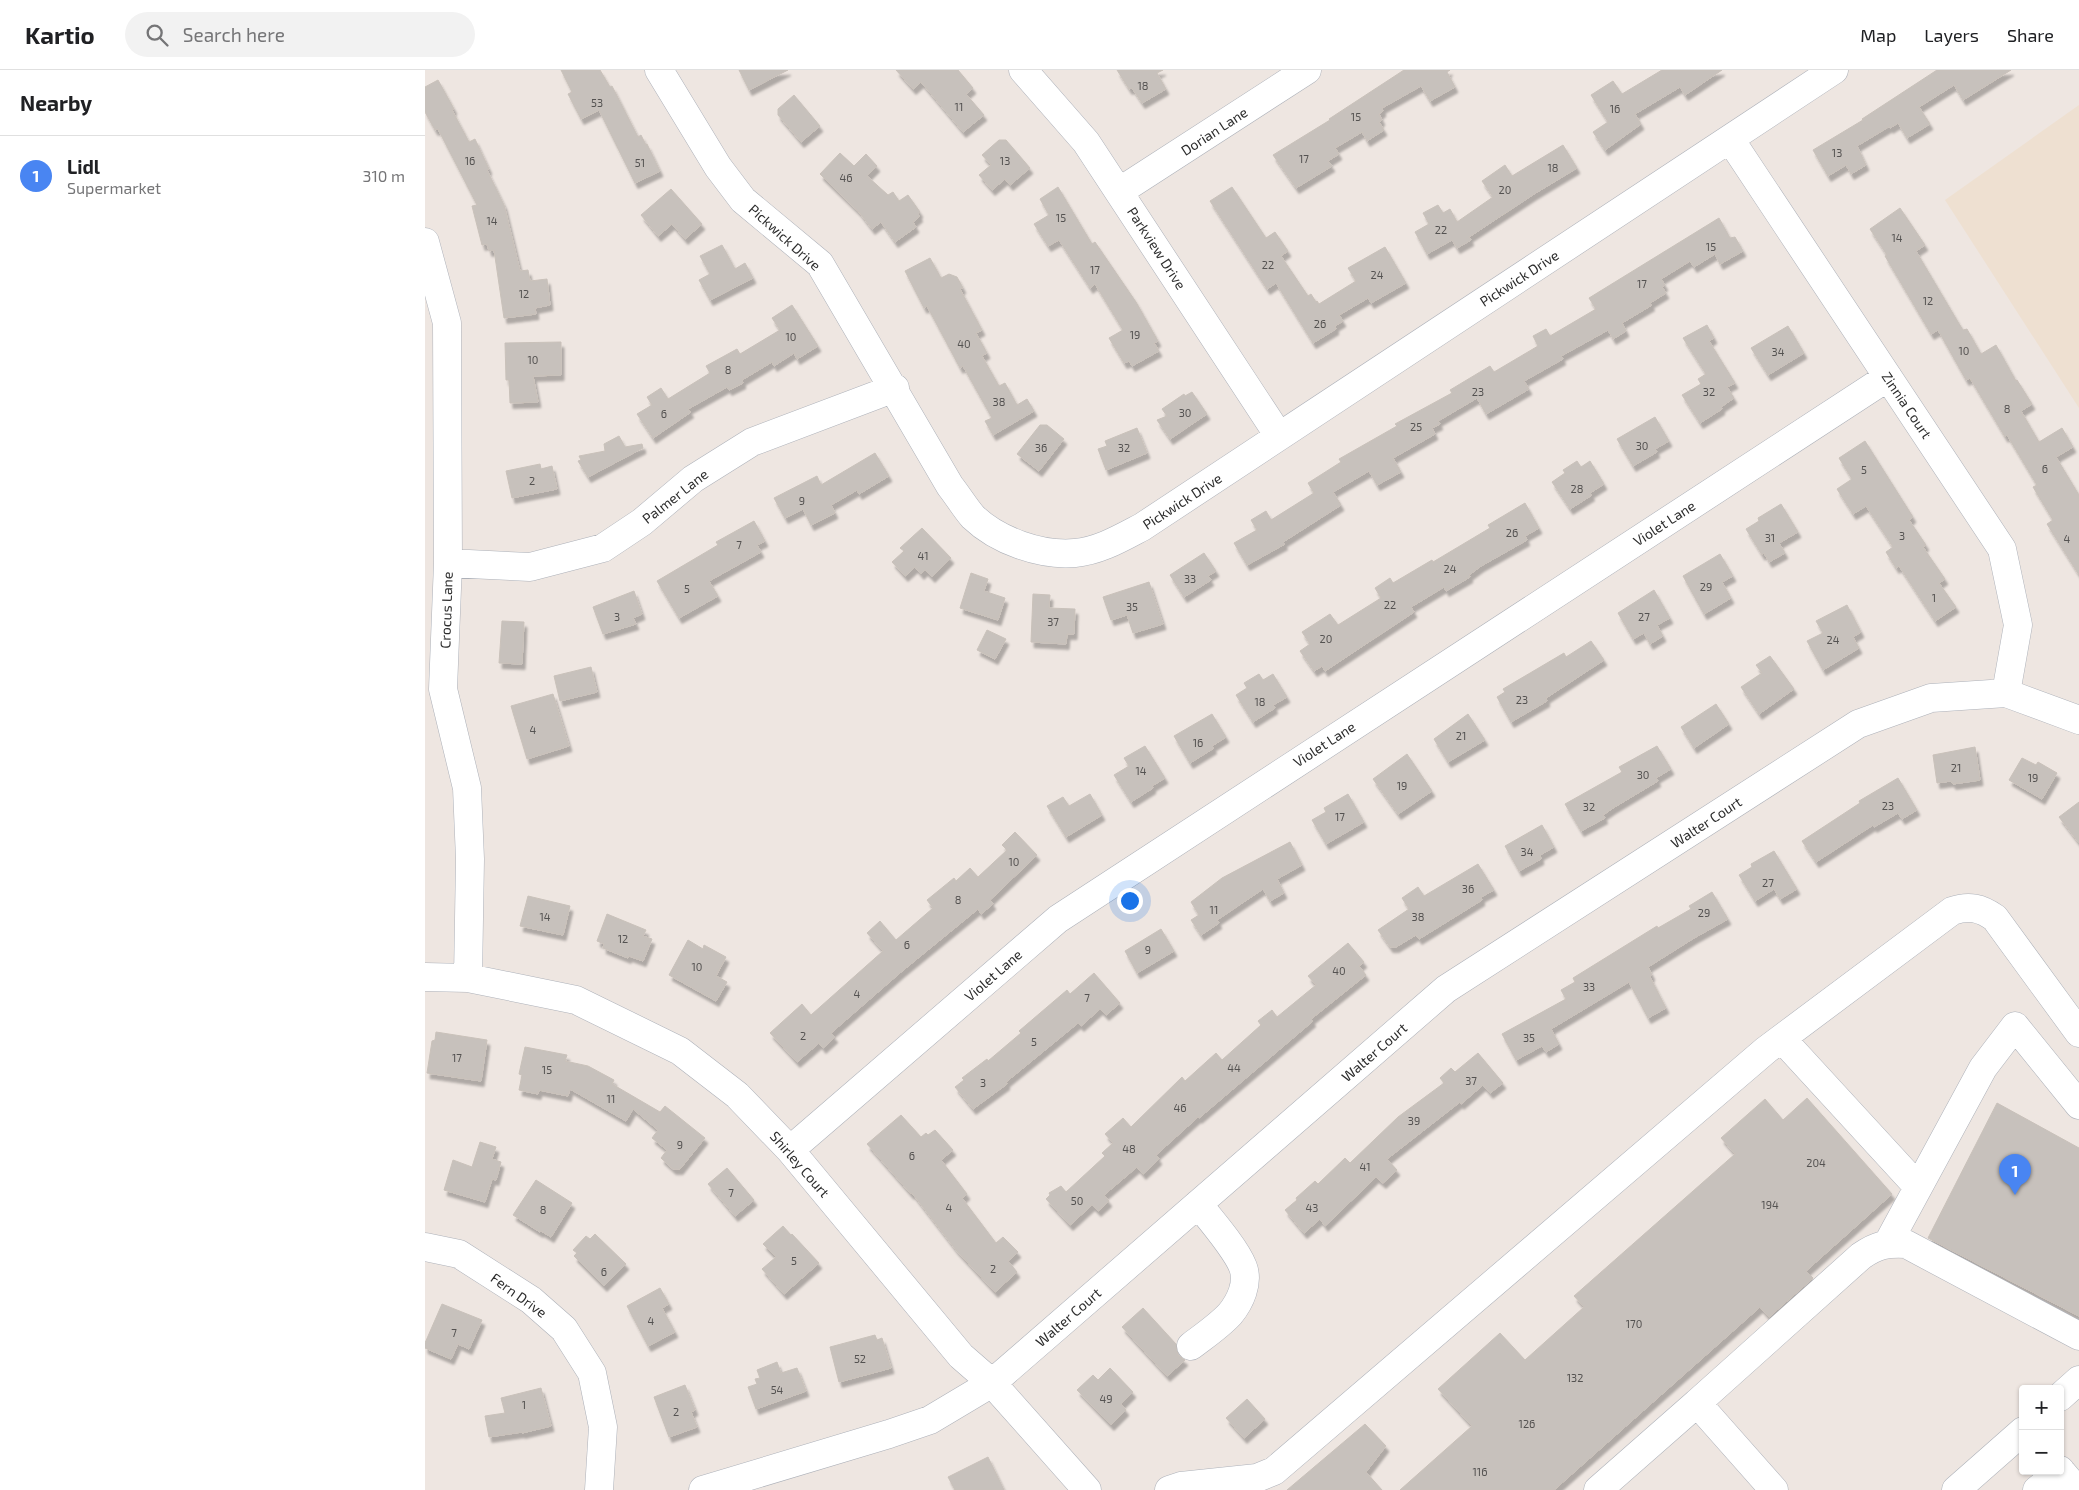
<!DOCTYPE html>
<html lang="en">
<head>
<meta charset="utf-8">
<style>
  body { margin:0; font-family:"Exo 2",sans-serif; background:#f2f2f2; color:#202124 }
  .controls { position:absolute; right:15px; bottom:15px; display:grid; overflow:hidden; border-radius:5px; box-shadow:0 1px 4px #0004 }
  .controls button { width:45px; height:45px; display:grid; place-items:center; padding:0; border:0; border-bottom:1px solid #e0e0e0; background:#fff; color:#202124; font:25px sans-serif }
  .you { position:absolute; left:704px; top:830px; width:18px; height:18px; margin:-12px; border:4px solid #fff; border-radius:50%; background:#1a73e8; box-shadow:0 0 0 8px #1a73e833 }
  .badge { display:grid; place-items:center; width:32px; height:32px; border-radius:50%; background:#4985f2; color:#fff; font-size:16px; font-weight:700 }
  .pin { position:absolute; translate:-50% -41px; filter:drop-shadow(0 1px 2px #0008) }
  .pin::after { content:''; position:absolute; top:26px; width:18px; height:15px; background:inherit; clip-path:polygon(0 0,100% 0,50% 100%) }
  .list { margin:0; padding:0; list-style:none }
  h2 { display:flex; justify-content:space-between; align-items:center; height:65px; margin:0; padding:0 20px; font-size:21px }
  h2 small { font-size:16px; font-weight:400; color:#757577 }
  .list li { display:grid; grid-template-columns:32px 1fr auto; gap:15px; align-items:center; box-sizing:border-box; height:80px; padding:0 20px; border-top:1px solid #e0e0e0 }
  .list b { display:block; font-size:19px; white-space:nowrap }
  .list p { margin:0; font-size:16px; white-space:nowrap; color:#757577 }
  .list em { font-size:16px; font-style:normal; color:#757577 }
  .icon { flex:none; width:28px; height:28px; fill:none; stroke:currentColor; stroke-width:2; stroke-linecap:round; stroke-linejoin:round }
  .map { position:relative; flex:none; width:1654px; height:1420px; overflow:hidden }
  header { display:flex; align-items:center; gap:30px; box-sizing:border-box; height:70px; padding:0 25px; background:#fff; border-bottom:1px solid #e0e0e0 }
  header strong { font-size:24px }
  nav { display:flex; gap:28px; margin-inline-start:auto; font-size:18px }
  .search { width:350px; height:45px; background:#f2f2f2; display:flex; align-items:center; gap:12px; box-sizing:border-box; padding:0 18px; border-radius:28px; color:#757577; font-size:19px }
  main { display:flex }
  aside { flex:1; background:#fff }
  .map>svg:first-child { display:block }
</style>
</head>
<body>
<header>
<strong>Kartio</strong>
<div class="search"><svg class="icon" aria-label="search" viewBox="0 0 24 24"><circle cx="10" cy="10" r="6"/><path d="M15 15l6 6"/></svg>Search here</div>
<nav><a>Map</a><a>Layers</a><a>Share</a></nav>
</header>
<main>
<aside>
<h2>Nearby<small></small></h2>
<ul class="list">
<li><span class="badge">1</span><div><b>Lidl</b><p>Supermarket</p></div><em>310 m</em></li>
</ul>
</aside>
<div class="map">
<svg width="1654" height="1420" viewBox="0 0 1654 1420">
  <defs>
    <filter id="shadow"><feDropShadow dx="3" dy="5.5" stdDeviation="1" flood-color="#0004"/></filter>
  </defs>
  <rect width="100%" height="100%" fill="#eee6e1"/>
  <path fill="#eee0d1" d="M1654 35V338L1520 130Z"/>
  <path fill="#c7c1bc" stroke="#c9c1ba" filter="url(#shadow)" d="M136 0H175L185 17 187 16 213 67 216 65 221 75 222 74 235 101 210 113 174 40 156 49 143 24 147 22Z
    M314 0H363L324 20Z
    M471 0H533L548 18 541 24 559 45 538 62 496 12 488 19Z
    M692 0H738L732 3 741 19 717 33 707 18 704 19Z
    M979 0H1025L1022 2 1030 17 1005 31 996 16 957 38 958 41 954 44 957 50 954 52 959 60 942 71 937 62 910 78 914 84 903 91 907 96 871 118 848 85 905 50 904 49Z
    M1237 0H1297L1260 25 1255 17 1210 44 1216 54 1180 80 1168 62 1183 52 1166 25 1188 11 1197 24Z
    M1512 0H1586L1538 30 1529 15 1494 37 1505 54 1482 68 1473 53 1465 58V56L1432 76 1441 95 1426 104 1421 95 1403 106 1388 80 1438 50 1437 49Z
    M13 10 29 39 27 40 44 72 50 69 64 99 62 100 79 135 95 201 103 200 105 211 122 209 125 235 110 238 111 244 79 248 69 180 64 181 62 174 57 175 47 136 52 135 13 59 10 60 0 42V17Z
    M369 25 395 56 376 72 353 45V39Z
    M574 70H581L605 98 585 115 580 109 567 120 554 105 566 95 557 85Z
    M1138 75 1152 98 1109 124 1044 167 1046 170 1032 178 1027 170 1002 184 990 162 1004 154 998 143 1013 135 1018 143 1025 139 1032 152 1068 127 1057 111 1080 95 1087 106Z
    M415 83 429 96 441 84 452 96 442 106 463 125 468 122 474 131 483 125 495 142 493 144 495 146 488 152 491 157 470 172 456 152 447 159 434 142 395 104Z
    M633 117 667 174 670 172 711 232 733 271 729 273 734 281 707 296 704 291 699 293 684 268 698 260 670 214 665 218 634 170 623 176 609 154 624 145 615 129Z
    M807 117 841 168 850 162 863 181 856 186 883 226 886 224 891 232 892 231 894 234 931 211 923 198 960 177 981 213 946 233 943 228 914 245 918 251 910 256 911 259 888 273 851 213 842 219 785 131Z
    M246 119 277 154 260 169 247 154 233 166 216 145Z
    M1475 138 1500 175 1491 181 1533 252 1538 260 1542 259 1556 284 1571 275 1591 311 1592 310 1607 334 1596 341 1614 372 1637 358 1648 377 1631 387 1654 425V505L1622 454 1628 450 1608 417 1612 415 1582 365 1580 367 1545 308 1541 310 1513 260 1506 264 1460 186 1462 185 1445 159Z
    M1294 148 1305 168 1310 167 1318 181 1295 194 1290 184 1269 197 1265 191 1236 209 1240 215 1237 217 1241 223 1225 233 1227 235 1197 253 1201 261 1188 269 1183 260 1136 286 1138 289 1099 311 1104 319 1061 344 1052 328 1013 351 1015 354 1007 358 1010 364 968 388 976 402 952 415 944 401 908 422 916 435 858 472 860 474 822 495 809 473 832 460 826 450 841 441 846 450 889 423 883 413 916 392 914 389 972 356 970 354 1027 323 1025 320 1065 296 1069 302 1113 276 1108 266 1121 259 1125 266 1171 239 1164 228Z
    M297 175 310 199 320 193 328 208 285 230 274 210 285 204 275 186Z
    M505 188 516 208 524 204 532 207 538 218 535 219 557 260 551 263 562 283 557 286 574 316 580 313 592 335 602 329 609 341 568 365 560 351 567 348 538 296 535 298 502 236 499 238 480 201Z
    M367 235 393 276 372 289 369 283 349 296 347 292 317 310 318 313 304 320 302 317 263 339 266 342 228 368 212 344 227 335 222 327 236 318 243 329 285 303 281 296 312 279 315 284 355 260 347 248Z
    M1282 255 1289 268 1284 271 1310 313 1302 317 1309 328 1296 337 1297 339 1275 353 1257 325 1276 314 1273 309 1281 304 1258 268Z
    M1363 256 1379 283 1343 305 1326 278Z
    M136 272V305L108 306 113 332 85 333 84 310H81L80 273Z
    M767 322 782 344 745 369 732 350 742 346 737 339 759 324 760 326Z
    M1230 347 1244 371 1230 379 1232 382 1208 396 1192 369Z
    M615 355H622L639 369 614 401 592 384Z
    M712 358 722 383 681 400 673 379 682 376 680 371Z
    M194 366 200 377 217 374 218 378 163 407 153 391 156 390 154 386 180 381 179 374Z
    M1440 371 1488 447 1484 450 1501 475 1498 477 1520 509 1514 513 1531 537 1510 551 1474 496 1471 498 1461 482 1468 477 1441 436 1428 444 1412 419 1427 409 1414 388Z
    M450 383 464 406 434 424 432 420 406 435 410 443 386 455 378 439 360 448 349 428 392 406 396 415Z
    M1152 391 1156 397 1165 391 1179 414 1165 423 1167 425 1145 439 1127 412 1140 403 1138 400Z
    M115 394 116 399 127 396 132 419 87 428 81 401Z
    M1100 433 1114 458 1100 466 1102 470 1056 496 1044 505 1045 507 1021 521 1019 517 986 537 989 542 900 601 897 596 889 601 875 581 885 574 877 562 905 544 913 555 956 528 950 518 965 508 968 513 1007 490 1008 492 1065 458 1063 455Z
    M1356 434 1373 462 1354 473 1360 483 1344 492 1339 483 1337 485 1321 459 1334 451 1333 448Z
    M329 451 340 471 332 475 336 482 284 511 293 526 254 548 232 511 293 475 291 472Z
    M497 458 526 488 507 507 500 500 496 504 490 497 480 506 467 492 479 481 475 478Z
    M779 483 791 501 783 506 786 510 759 527 745 505Z
    M1295 484 1308 506 1297 512 1306 528 1279 544 1258 506Z
    M546 503 563 509 559 521 580 528 573 550 535 538Z
    M724 512 738 554 708 563 702 545 686 550 678 527Z
    M1229 520 1245 548 1232 555 1238 566 1225 574 1219 563 1208 569 1193 543Z
    M209 521 217 544 208 548 211 554 178 564 168 537Z
    M608 524 625 525 624 538 650 539 649 564H642L641 574 606 572Z
    M1422 535 1436 562 1428 567 1434 578 1398 600 1382 571 1398 563 1391 551Z
    M77 551 99 552 97 594 74 593Z
    M562 560 581 569 570 589 552 580Z
    M1166 571 1179 590 1121 628 1122 631 1086 652 1072 627 1080 622 1078 619 1139 583 1141 587Z
    M1345 586 1369 619 1334 644 1316 617 1337 603 1331 595Z
    M166 597 172 622 135 631 129 606Z
    M834 604 838 610 848 604 862 627 848 635 850 638 828 652 811 625 822 618 819 613Z
    M128 624 144 676 102 689 86 636Z
    M1291 634 1304 654 1269 678 1256 657Z
    M787 644 801 667 787 676 789 678 765 693 749 666Z
    M1043 644 1060 670 1023 692 1009 669Z
    M720 676 740 708 727 716 728 718 706 732 689 705 704 696 699 688Z
    M1232 676 1246 699 1231 708 1233 711 1188 738 1178 745 1180 748 1156 761 1140 734 1197 702 1194 697Z
    M1550 677 1555 710 1528 714 1526 711 1512 713 1508 685Z
    M982 684 1007 721 973 744 948 709Z
    M1597 688 1611 695 1613 692 1632 703 1617 729 1584 710Z
    M1473 708 1492 740 1477 749 1473 743 1449 757 1448 755 1391 792 1377 771 1435 733 1434 731Z
    M665 724 677 745 641 767 622 736 638 727 644 736Z
    M923 724 939 752 901 774 887 750 901 742 899 738Z
    M1654 732V773L1634 747Z
    M1117 755 1129 777 1115 785 1116 789 1094 801 1080 776Z
    M590 762 612 785 565 830 568 834 556 844 553 839 476 902 406 963 410 967 398 978 394 973 372 992 345 963 377 934 386 945 458 881 442 863 455 851 471 870 508 838 502 830 529 808 531 811 545 798 553 807 582 780 577 775Z
    M865 772 877 795 852 809 859 823 845 831 838 819 792 850 794 853 776 865 766 850 774 845 766 832 797 808Z
    M1349 781 1372 819 1355 829 1349 819 1330 831 1314 805 1327 797 1326 794Z
    M1053 794 1069 820 1056 827 1057 830 994 869 991 865 971 877H965L953 860 984 839 977 828 993 817 999 826Z
    M1287 822 1303 849 1269 868 1223 897 1227 905 1225 907 1241 938 1223 948 1204 912 1126 959 1134 974 1121 982 1117 976 1091 990 1077 964 1141 929 1136 920 1150 912 1148 908 1232 856 1233 858 1266 839 1264 836Z
    M103 826 145 836 138 865 95 856Z
    M182 844 221 860 218 866 227 869 218 891 204 886 203 888 178 878 179 874 172 871Z
    M736 859 749 881 712 903 700 881Z
    M263 870 278 879 279 875 301 887 291 906 302 912 291 931 244 905Z
    M923 873 939 892 934 896 941 905 886 949 888 951 774 1048 773 1047 731 1085 734 1089 718 1104 712 1097 679 1125 684 1131 673 1141 667 1135 645 1155 621 1129 625 1125 624 1123 636 1116 641 1122 680 1086 677 1083 688 1073 680 1064 698 1048 706 1057 757 1007 760 1011 791 983 797 990 836 955 833 951 847 940 852 947 891 915 883 906Z
    M669 903 695 933 681 945 675 939 656 956 653 953 581 1012 582 1014 548 1039 530 1017 539 1010 537 1008 562 989 563 991 596 963 594 961 642 920 645 924Z
    M11 962 62 970 56 1011 2 1003 7 971 10 970Z
    M100 977 142 985 140 991 163 996 189 1010 187 1014 235 1042 240 1036 280 1068 255 1099H248L236 1088 242 1080 227 1068 233 1060 208 1039 201 1051 145 1019 143 1026 114 1020 113 1024 94 1020 97 1005 94 1004Z
    M1053 983 1078 1013 1065 1023 1058 1015 1036 1034 1035 1032 962 1089 972 1100 958 1113 951 1107 900 1156 895 1149 879 1163 860 1140 872 1130 871 1128 890 1111 893 1114 920 1088 925 1093 973 1047 1019 1013 1015 1008 1026 998 1030 1002Z
    M1382 1028 1467 1124 1381 1201 1388 1208 1344 1247 1335 1237 1129 1420H975L1047 1356 1013 1319 1075 1263 1100 1290 1159 1237 1149 1226 1310 1084 1296 1068 1340 1029 1358 1050Z
    M1572 1033 1654 1078V1246L1503 1168Z
    M476 1045 496 1067 501 1063 503 1065 510 1060 528 1080 516 1090 542 1124 537 1128 571 1173 578 1167 593 1182 583 1191 592 1202 570 1222 531 1180 487 1123 486 1124 442 1074Z
    M55 1072 71 1077 67 1089 76 1092 71 1110 67 1109 60 1132 19 1120 28 1090 47 1097Z
    M302 1098 329 1130 310 1146 283 1114Z
    M111 1110 147 1133 126 1167 116 1161 115 1162 88 1145Z
    M358 1156 366 1165 367 1164 394 1193 359 1224 337 1199 351 1187 338 1174Z
    M170 1164 201 1194 179 1216 149 1186 152 1183 148 1180 161 1166 165 1169Z
    M235 1218 244 1234 237 1238 250 1262 223 1276 202 1236Z
    M17 1234 57 1250 44 1279 33 1274 26 1289 0 1278V1273Z
    M718 1238 751 1274 753 1285 760 1290 742 1306 697 1257Z
    M450 1265 452 1270 457 1268 466 1298 414 1312 405 1277Z
    M352 1292 356 1303 372 1298 381 1321 331 1339 323 1317 332 1314 330 1309 335 1308 332 1300Z
    M685 1298 708 1322 696 1334 701 1340 686 1355 652 1320 668 1305 673 1310Z
    M260 1315 270 1340 266 1342 272 1357 244 1367 229 1327Z
    M116 1318 126 1356 97 1363V1362L64 1367 60 1346 80 1343 76 1328Z
    M822 1329 840 1349 819 1368 801 1348Z
    M940 1354 961 1376 941 1402 957 1420H862Z
    M563 1387 579 1420H530L523 1407Z"/>
  <g fill="none" stroke-linecap="round" stroke-linejoin="round">
    <g stroke="#adb1b9" stroke-width="29">
      <path id="minor" d="M234 0 293 97 318 130 395 194 525 416C533 426 540 438 548 447 573 471 616 486 650 483 674 481 696 468 717 457L1409 0
        M598 0 661 72 854 366
        M1305 69 1577 479 1593 555 1581 623
        M695 121 882 0
        M0 172 22 253 23 493 18 619 42 718 45 789 43 908
        M23 493 105 497 178 478 217 452 268 409 327 372 470 318
        M0 907 43 908 151 930 255 981 312 1025 365 1080 536 1286 567 1313 662 1420
        M1357 969 1493 1117
        M365 1080 633 849 1463 307
        M1463 1173 1558 998 1590 956 1654 1035
        M0 1177 34 1184 106 1230 139 1259 167 1303 178 1357 174 1420
        M766 1276C779 1266 794 1256 805 1244 815 1232 824 1213 818 1197 811 1179 786 1150 773 1134
        M1635 1327 1654 1310
        M1635 1400 1652 1420
        M278 1420 464 1364 505 1350 567 1313 1021 919 1433 654 1506 628 1581 623 1654 650
        M744 1420 756 1416 832 1408 849 1401 1341 980 1527 841C1544 835 1556 838 1570 848L1654 963
        M1173 1420 1272 1333
        M1349 1420 1272 1333 1436 1186C1452 1175 1461 1173 1481 1174L1654 1266
        M1531 1420 1598 1361
        M1612 1420 1636 1401"/>
    </g>
    <use href="#minor" stroke="#fff" stroke-width="28"/>
  </g>
  <g text-anchor="middle" dominant-baseline="central" stroke-width="4" stroke-linejoin="round" paint-order="stroke">
    <g font-size="11" fill="#545251">
      <text x="718" y="15">18</text>
      <text x="172" y="32">53</text>
      <text x="534" y="36">11</text>
      <text x="1190" y="38">16</text>
      <text x="931" y="46">15</text>
      <text x="1412" y="82">13</text>
      <text x="879" y="88">17</text>
      <text x="45" y="90">16</text>
      <text x="580" y="90">13</text>
      <text x="215" y="92">51</text>
      <text x="1128" y="97">18</text>
      <text x="421" y="107">46</text>
      <text x="1080" y="119">20</text>
      <text x="636" y="147">15</text>
      <text x="67" y="150">14</text>
      <text x="1016" y="159">22</text>
      <text x="1472" y="167">14</text>
      <text x="1286" y="176">15</text>
      <text x="843" y="194">22</text>
      <text x="670" y="199">17</text>
      <text x="952" y="204">24</text>
      <text x="1217" y="213">17</text>
      <text x="99" y="223">12</text>
      <text x="1503" y="230">12</text>
      <text x="895" y="253">26</text>
      <text x="710" y="264">19</text>
      <text x="366" y="266">10</text>
      <text x="539" y="273">40</text>
      <text x="1539" y="280">10</text>
      <text x="1353" y="281">34</text>
      <text x="108" y="289">10</text>
      <text x="303" y="299">8</text>
      <text x="1053" y="321">23</text>
      <text x="1284" y="321">32</text>
      <text x="574" y="331">38</text>
      <text x="1582" y="338">8</text>
      <text x="760" y="342">30</text>
      <text x="239" y="343">6</text>
      <text x="991" y="356">25</text>
      <text x="1217" y="375">30</text>
      <text x="616" y="377">36</text>
      <text x="699" y="377">32</text>
      <text x="1620" y="398">6</text>
      <text x="1439" y="399">5</text>
      <text x="107" y="410">2</text>
      <text x="1152" y="418">28</text>
      <text x="377" y="430">9</text>
      <text x="1087" y="462">26</text>
      <text x="1477" y="465">3</text>
      <text x="1345" y="467">31</text>
      <text x="1642" y="468">4</text>
      <text x="314" y="474">7</text>
      <text x="498" y="485">41</text>
      <text x="1025" y="498">24</text>
      <text x="765" y="508">33</text>
      <text x="1281" y="516">29</text>
      <text x="262" y="518">5</text>
      <text x="1509" y="527">1</text>
      <text x="965" y="534">22</text>
      <text x="707" y="536">35</text>
      <text x="192" y="546">3</text>
      <text x="1219" y="546">27</text>
      <text x="628" y="551">37</text>
      <text x="901" y="568">20</text>
      <text x="1408" y="569">24</text>
      <text x="1097" y="629">23</text>
      <text x="835" y="631">18</text>
      <text x="108" y="659">4</text>
      <text x="1036" y="665">21</text>
      <text x="773" y="672">16</text>
      <text x="1531" y="697">21</text>
      <text x="716" y="700">14</text>
      <text x="1218" y="704">30</text>
      <text x="1608" y="707">19</text>
      <text x="977" y="715">19</text>
      <text x="1463" y="735">23</text>
      <text x="1164" y="736">32</text>
      <text x="915" y="746">17</text>
      <text x="1102" y="781">34</text>
      <text x="589" y="791">10</text>
      <text x="1343" y="812">27</text>
      <text x="1043" y="818">36</text>
      <text x="533" y="829">8</text>
      <text x="789" y="839">11</text>
      <text x="1279" y="842">29</text>
      <text x="120" y="846">14</text>
      <text x="993" y="846">38</text>
      <text x="198" y="868">12</text>
      <text x="482" y="874">6</text>
      <text x="723" y="879">9</text>
      <text x="272" y="896">10</text>
      <text x="914" y="900">40</text>
      <text x="1164" y="916">33</text>
      <text x="432" y="923">4</text>
      <text x="662" y="927">7</text>
      <text x="378" y="965">2</text>
      <text x="1104" y="967">35</text>
      <text x="609" y="971">5</text>
      <text x="32" y="987">17</text>
      <text x="809" y="997">44</text>
      <text x="122" y="999">15</text>
      <text x="1046" y="1010">37</text>
      <text x="558" y="1012">3</text>
      <text x="186" y="1028">11</text>
      <text x="755" y="1037">46</text>
      <text x="989" y="1050">39</text>
      <text x="255" y="1074">9</text>
      <text x="704" y="1078">48</text>
      <text x="487" y="1085">6</text>
      <text x="1391" y="1092">204</text>
      <text x="940" y="1096">41</text>
      <text x="306" y="1122">7</text>
      <text x="652" y="1130">50</text>
      <text x="1345" y="1134">194</text>
      <text x="524" y="1137">4</text>
      <text x="887" y="1137">43</text>
      <text x="118" y="1139">8</text>
      <text x="369" y="1190">5</text>
      <text x="568" y="1198">2</text>
      <text x="179" y="1201">6</text>
      <text x="226" y="1250">4</text>
      <text x="1209" y="1253">170</text>
      <text x="29" y="1262">7</text>
      <text x="435" y="1288">52</text>
      <text x="1150" y="1307">132</text>
      <text x="352" y="1319">54</text>
      <text x="681" y="1328">49</text>
      <text x="99" y="1334">1</text>
      <text x="251" y="1341">2</text>
      <text x="1102" y="1353">126</text>
      <text x="1055" y="1401">116</text>
    </g>
    <g font-size="14" fill="#2d2d2d" stroke="#fff">
      <text transform="translate(789 61) rotate(-33)">Dorian Lane</text>
      <text transform="translate(360 167) rotate(42)">Pickwick Drive</text>
      <text transform="translate(732 178) rotate(57)">Parkview Drive</text>
      <text transform="translate(1094 208) rotate(-33)">Pickwick Drive</text>
      <text transform="translate(1482 335) rotate(56)">Zinnia Court</text>
      <text transform="translate(250 426) rotate(-38)">Palmer Lane</text>
      <text transform="translate(757 431) rotate(-33)">Pickwick Drive</text>
      <text transform="translate(1239 453) rotate(-33)">Violet Lane</text>
      <text transform="translate(21 540) rotate(-88)">Crocus Lane</text>
      <text transform="translate(899 674) rotate(-33)">Violet Lane</text>
      <text transform="translate(1281 752) rotate(-33)">Walter Court</text>
      <text transform="translate(568 905) rotate(-41)">Violet Lane</text>
      <text transform="translate(949 982) rotate(-41)">Walter Court</text>
      <text transform="translate(375 1094) rotate(49)">Shirley Court</text>
      <text transform="translate(94 1225) rotate(36)">Fern Drive</text>
      <text transform="translate(643 1247) rotate(-41)">Walter Court</text>
    </g>
  </g>
</svg>
<div class="controls">
<button>+</button>
<button>−</button>
</div>
<div class="you"></div>
<div class="pin badge" style="left:1590px;top:1125px">1</div>
</div>
</main>
</body>
</html>
